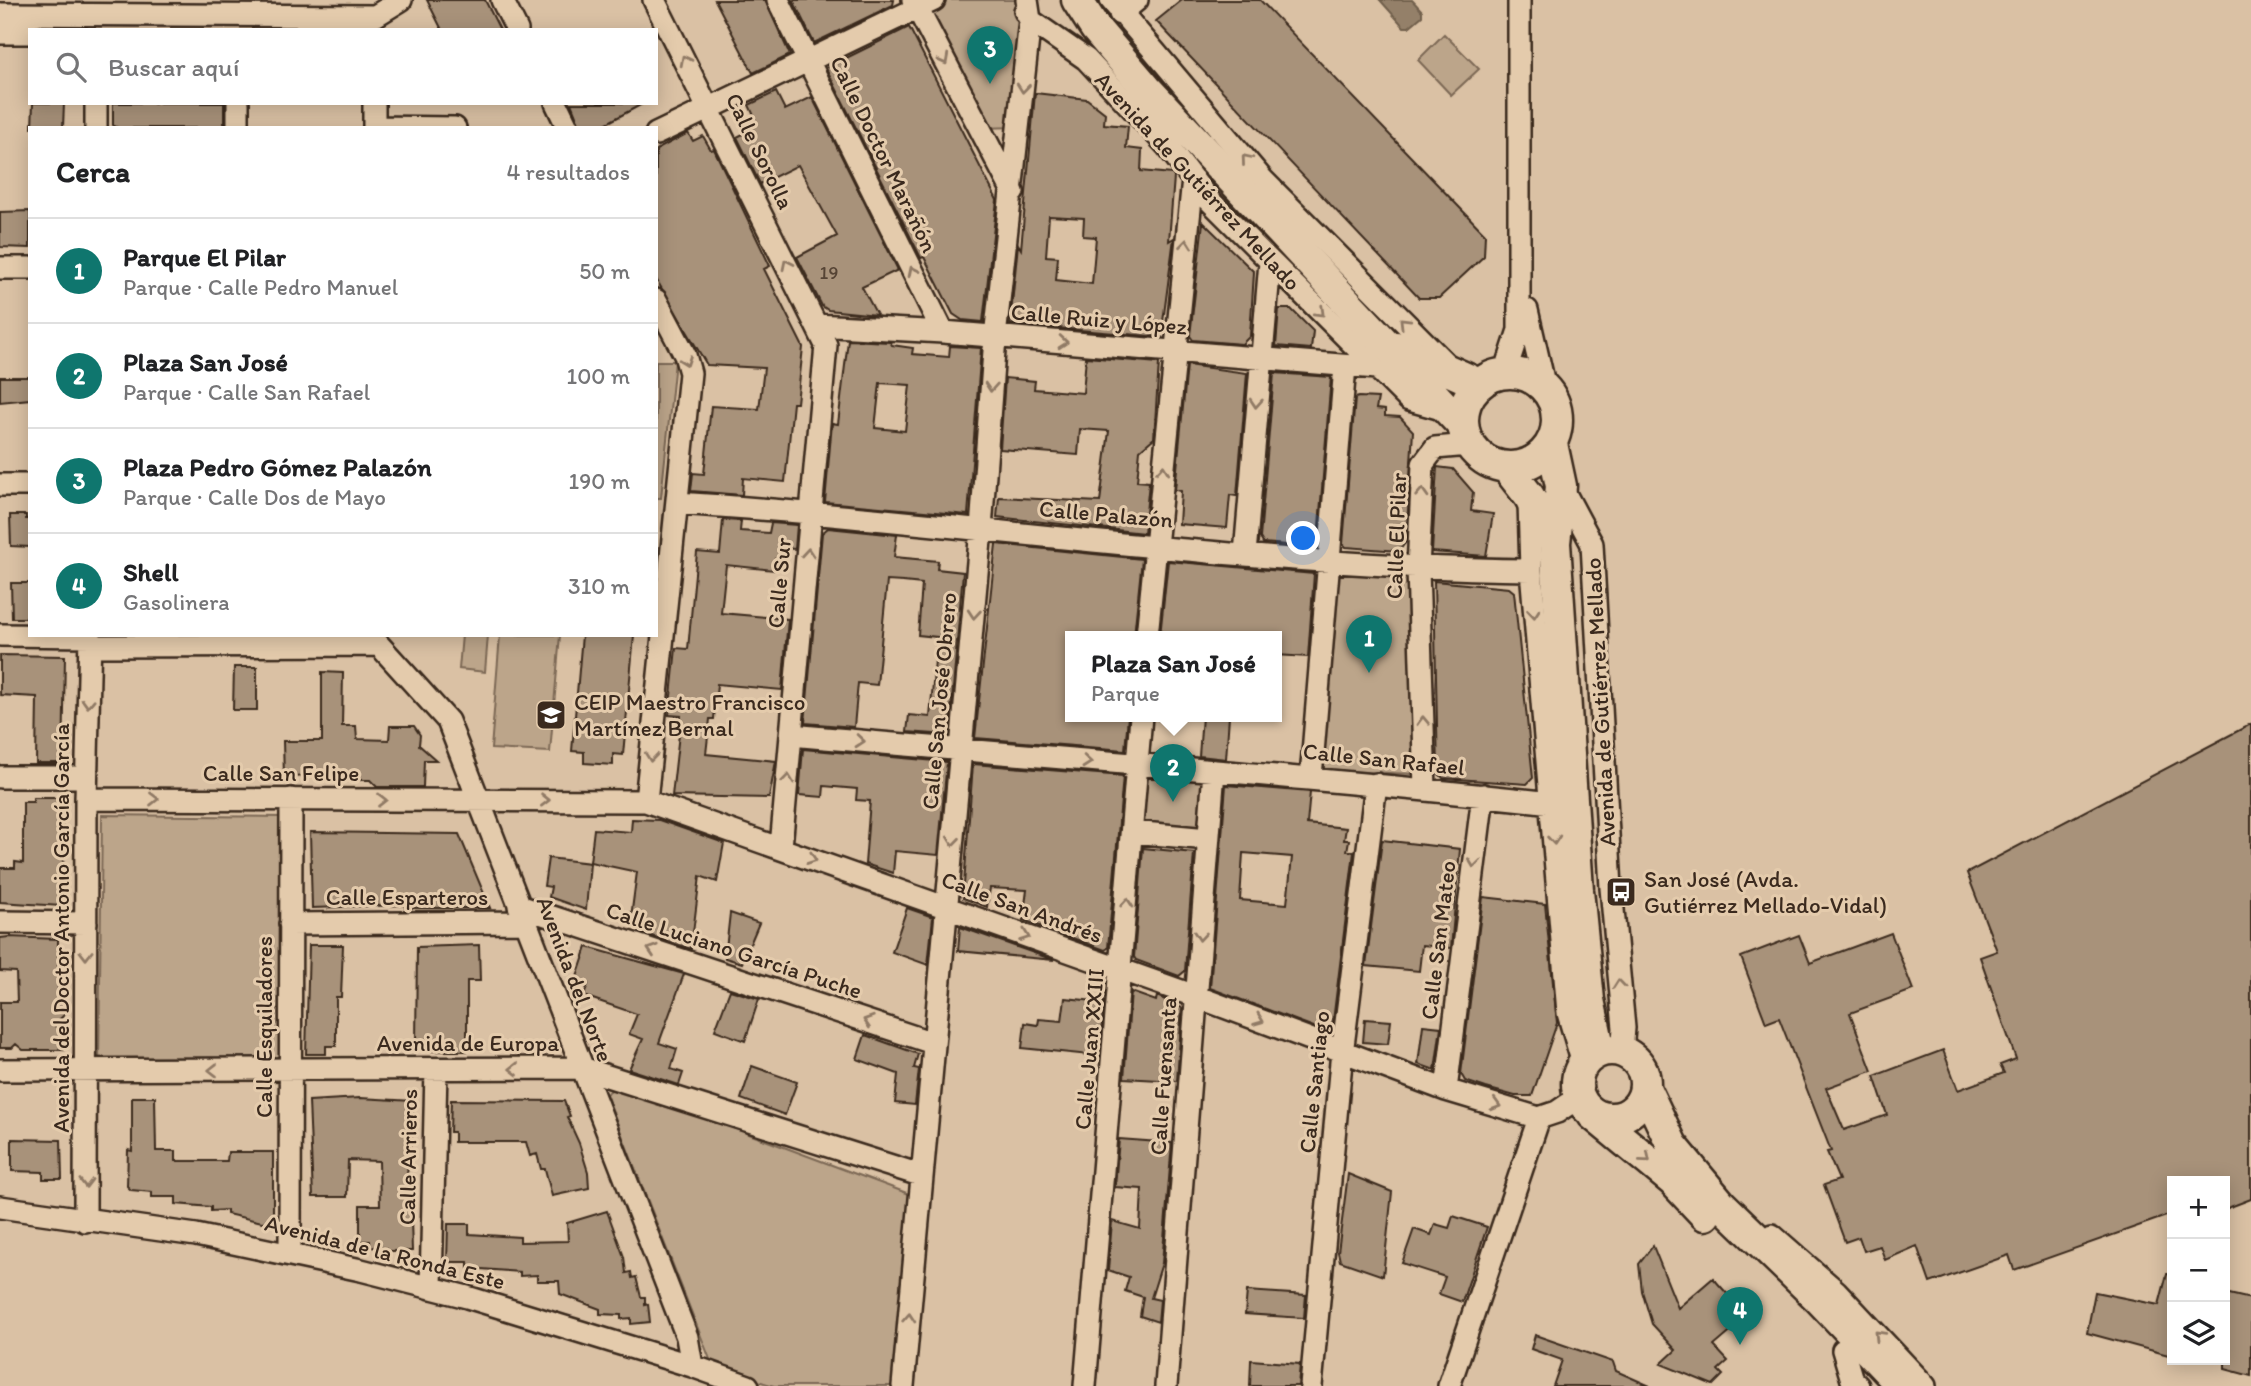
<!DOCTYPE html>
<html lang="es">
<head>
<meta charset="utf-8">
<style>
  body { margin:0; font-family:Itim,sans-serif; background:#f2f2f2; color:#202124 }
  .controls { position:absolute; right:21px; bottom:21px; display:grid; overflow:hidden; border-radius:0px; box-shadow:0 4px 18px #0003 }
  .controls button { width:63px; height:63px; display:grid; place-items:center; padding:0; border:0; border-bottom:2px solid #e0e0e0; background:#fff; color:#202124; font:35px sans-serif }
  .you { position:absolute; left:1304px; top:539px; width:24px; height:24px; margin:-18px; border:5px solid #fff; border-radius:50%; background:#1a73e8; box-shadow:0 0 0 10px #1a73e833 }
  .badge { display:grid; place-items:center; width:46px; height:46px; border-radius:50%; background:#0f766e; color:#fff; font-size:23px; font-weight:700 }
  .pin { position:absolute; translate:-50% -58px; filter:drop-shadow(0 2px 4px #0008) }
  .pin::after { content:''; position:absolute; top:37px; width:24px; height:21px; background:inherit; clip-path:polygon(0 0,100% 0,50% 100%) }
  .popup { position:absolute; left:1065px; top:631px; width:217px; height:91px; box-sizing:border-box; display:grid; place-content:center; border-radius:0px; background:#fff; filter:drop-shadow(0 2px 5px #0005); font-size:23px; white-space:nowrap; color:#757577 }
  .popup b { font-size:26px; color:#202124 }
  .popup::after { content:''; position:absolute; left:50%; top:100%; margin-left:-14px; border:14px solid transparent; border-top-color:#fff }
  .list { margin:0; padding:0; list-style:none }
  h2 { display:flex; justify-content:space-between; align-items:center; height:91px; margin:0; padding:0 28px; font-size:30px }
  h2 small { font-size:23px; font-weight:400; color:#757577 }
  .list li { display:grid; grid-template-columns:46px 1fr auto; gap:21px; align-items:center; box-sizing:border-box; height:105px; padding:0 28px; border-top:2px solid #e0e0e0 }
  .list b { display:block; font-size:26px; white-space:nowrap }
  .list p { margin:0; font-size:23px; white-space:nowrap; color:#757577 }
  .list em { font-size:23px; font-style:normal; color:#757577 }
  .icon { flex:none; width:38px; height:38px; fill:none; stroke:currentColor; stroke-width:2; stroke-linecap:round; stroke-linejoin:round }
  .map { position:relative; flex:none; width:2251px; height:1386px; overflow:hidden }
  .search { position:absolute; background:#fff; box-shadow:0 4px 18px #0003; left:28px; top:28px; width:630px; height:77px; display:flex; align-items:center; gap:18px; box-sizing:border-box; padding:0 24px; border-radius:0px; color:#757577; font-size:26px }
  .panel { position:absolute; background:#fff; box-shadow:0 4px 18px #0003; left:28px; top:126px; width:630px; height:511px; border-radius:0px }
  .map>svg:first-child { display:block }
</style>
</head>
<body>
<div class="map">
<svg width="2251" height="1386" viewBox="0 0 2251 1386">
  <rect width="100%" height="100%" fill="#dac1a4"/>
  <filter id="ink" filterUnits="userSpaceOnUse"><feTurbulence type="fractalNoise" baseFrequency=".0143" numOctaves="2"/><feDisplacementMap in="SourceGraphic" scale="14" xChannelSelector="R" yChannelSelector="G"/><feConvolveMatrix kernelMatrix="1 2 1 2 8 2 1 2 1" color-interpolation-filters="sRGB"/></filter>
  <g filter="url(#ink)">
    <path fill="#bca58a" stroke="#7c6854" stroke-width="2" d="M934 0H1019V127L979 128 917 8Z
      M1444 34 1479 69 1451 95 1418 60Z
      M656 361H675L661 498H656Z
      M1335 568 1411 576 1413 774 1318 770Z
      M462 635H488L485 672 459 669Z
      M500 635H560L550 752 491 749Z
      M1137 766 1214 771 1208 839 1132 832Z
      M102 815 283 817 280 1065 99 1064Z
      M618 1085 912 1195 896 1386H774L713 1367 606 1094Z"/>
    <path fill="#948069" stroke="#705e4b" stroke-width="2" d="M1380 0H1412L1422 11V16L1409 27H1404Z"/>
    <path fill="#a8927a" stroke="#3b2a1e" stroke-width="2" fill-rule="evenodd" d="M427 0H485L500 30H442Z
      M715 0H765L790 55 753 73Z
      M793 0H894L893 5 814 43Z
      M1182 0H1260L1485 234 1484 256 1439 298H1419L1156 21Z
      M909 27 997 200 983 322 962 320 953 314 924 257 921 258 826 68Z
      M776 92 785 110 812 97 898 270 862 287 877 315 828 310 822 306 797 257 837 236 798 165 760 184 737 137 753 129 748 121 755 118 749 105Z
      M1035 93 1087 99 1105 113 1104 124 1128 126 1126 148 1142 150 1141 171 1172 174 1174 177 1169 241 1174 238 1161 337 1010 324 1018 244 1021 249ZM1049 216 1084 218 1083 236 1096 237 1092 284 1056 280 1058 257 1046 256Z
      M33 103H64L63 128H32Z
      M113 103H224V128H118L113 125Z
      M571 103H644L598 128H581Z
      M688 133 693 141 703 136 711 150 714 149 770 266 764 269 803 347 797 403H793L785 482 743 478 742 495 691 491 693 473 704 474 711 406 759 409 764 368 707 365 656 279V150Z
      M30 211V248L0 247V212Z
      M1203 222 1254 272 1250 336 1242 344 1193 340 1190 336Z
      M1279 309H1291L1313 331 1311 349 1276 346Z
      M848 340 890 342 892 345 913 348 912 354 949 357 950 346 981 348 968 515 825 502 832 423 838 424ZM880 383 910 385 905 431 875 428Z
      M1086 357 1159 363 1154 438 1140 450 1137 481 1149 482 1144 533 997 517 999 497 1100 502 1109 431 1080 429 1078 455 1000 449 1005 378 1035 381 1034 389 1083 393Z
      M1187 365 1247 373 1237 496 1230 495 1227 528 1179 524 1181 491 1175 490Z
      M1274 373 1331 377 1318 538 1312 547 1263 543 1260 538Z
      M0 377H30V399L0 402Z
      M1359 397 1378 398 1376 409 1385 410V416L1400 417 1413 431 1406 542 1399 551 1346 547 1343 544 1355 398Z
      M1437 467 1453 469 1473 492 1471 511 1493 514 1486 556 1432 552Z
      M10 515H26V519H30V547L11 546Z
      M723 520 741 521 740 531 769 533 771 523 797 525 795 549 783 548 782 560 775 559 774 570 726 565 721 613 788 619 782 690 717 684 714 719H710L706 754 776 761 769 798 672 796 681 716 669 715 676 648 688 649 697 552 720 554Z
      M828 528 897 535 894 557 938 561 937 569 963 572 949 735 907 732 909 715 930 717 937 637 918 635 922 584 903 582 887 581 877 685 858 683 854 727 805 723 822 533Z
      M996 544 1142 559 1134 636H1070V716H1128L1125 750 975 738Z
      M1168 561 1314 574 1308 657 1276 655V636H1160Z
      M1434 581 1509 588 1514 592 1533 778 1527 784 1443 778 1438 773Z
      M11 583H30V618H12Z
      M582 635H634L623 755 613 754V765L584 763V752L572 751Z
      M0 655 65 656 63 763H36L37 697 0 695Z
      M234 667H257V710H233Z
      M322 672 343 673 342 726H356L357 739 389 740 390 726H414L420 735 419 745 436 760H424L423 787H377L370 780H356V775L284 777 283 741H322Z
      M1202 716H1229L1226 759 1199 756Z
      M2251 724V1199L2225 1209V1181H2172V1214L2014 1270 2009 1255 1930 1283 1917 1246 1885 1260 1880 1246 1864 1251 1859 1237 1845 1242 1824 1185 1839 1180 1827 1152 1831 1151 1779 1018 1766 1023 1741 957 1799 935 1810 963 1891 933 1913 990 1850 1013 1872 1071 1826 1088 1844 1130 1887 1115 1874 1076 1943 1050 1958 1090 2004 1073 2000 1065 2016 1059 1980 957 1997 951 1967 873Z
      M803 749 947 762 938 855 895 851 893 873 865 864 870 801 856 800 857 789 824 786 823 797 799 795Z
      M973 764 1123 776 1108 948 1105 950 1023 920 1027 890 990 888 987 907 963 898Z
      M1226 785 1310 792 1307 824 1346 828 1344 840H1349L1347 851 1354 852 1332 1029 1327 1032 1210 988ZM1243 853 1292 857 1287 904 1240 900Z
      M33 798H62L64 895H60L61 906 0 902V868H15V862L23 863V802H33Z
      M632 819 659 820 724 843 717 882 700 876 691 949 642 933 643 929 630 925 637 872 590 862 594 829 631 832Z
      M310 832 459 834 490 908H405V905L312 908Z
      M1382 840 1460 849 1451 948 1422 945 1419 971 1366 966Z
      M1143 848 1194 853 1185 971 1179 976 1136 960 1134 957Z
      M548 858 590 863 586 910 549 897 551 887 544 886Z
      M1483 897 1545 904 1557 1023 1532 1096H1515L1486 1088 1465 1081 1461 1074Z
      M907 908 933 917 928 965 892 952Z
      M730 913 759 923 742 963 725 958Z
      M960 927 963 928 1054 960 958 951Z
      M9 937 58 939V993L64 1002V1015L54 1025 64 1034V1050H23L16 1044 12 1048H0V1002H17L16 972 0 971V938Z
      M309 945H343L341 997H336V1046H326V1054H306Z
      M479 945 480 981H467V1051H425V1045H416L417 947Z
      M587 947 684 974 659 1043 677 1049 671 1069 683 1073 679 1085 629 1069 643 1039 629 1034 637 1014 584 996 588 984 576 980Z
      M730 990 759 999 745 1041 715 1030Z
      M1131 992 1156 1001 1157 996 1182 1008 1177 1081 1124 1078Z
      M1065 998 1104 1002 1099 1056 1022 1048 1025 1023 1038 1025 1039 1019 1062 1021Z
      M1365 1019 1391 1021 1388 1044 1363 1042Z
      M1423 1025 1441 1027 1435 1070 1418 1064Z
      M865 1035 918 1054 914 1068 919 1069 915 1105 895 1103 898 1074 857 1059Z
      M752 1066 797 1082 785 1115 741 1099Z
      M132 1097H155L156 1151H176V1161H227L228 1152H273V1220L262 1222 227 1214V1210L211 1211V1207L176 1204V1197H152V1192L131 1190 127 1186 128 1150 132 1151Z
      M360 1098 413 1101 411 1146H408L407 1188H410L412 1251H387V1248L370 1247V1241H360V1205H380L379 1161 348 1160 347 1197H313L309 1101Z
      M451 1100 564 1101 570 1116 567 1117 579 1143 588 1172 589 1188 552 1196 545 1169H541L537 1154 530 1156 526 1142H454V1132H450Z
      M12 1139 61 1140 62 1179H43V1172L12 1171Z
      M1119 1139 1172 1143 1162 1263 1151 1298 1160 1300 1158 1322 1140 1316 1143 1297 1125 1291 1129 1277 1108 1270 1112 1221 1140 1229 1142 1189 1115 1187Z
      M1348 1174 1392 1192 1383 1276 1340 1261 1338 1252Z
      M607 1211 624 1257 626 1273 631 1272 632 1278 636 1277 641 1297H645V1305L648 1304 650 1322 631 1324V1318L621 1319V1315L600 1314V1309L560 1294 559 1281H537V1275L520 1276V1272L468 1268V1262H447L448 1224H469V1234L520 1237V1242L568 1241 567 1223Z
      M1453 1216 1487 1227 1462 1302 1439 1294 1445 1277 1402 1263 1414 1229 1431 1235 1435 1224 1449 1228Z
      M1653 1246 1678 1308 1713 1278 1748 1317 1714 1346 1728 1361 1718 1370 1723 1375 1713 1385 1661 1364 1676 1350 1652 1324 1642 1291 1639 1264Z
      M2167 1274H2172V1356L2087 1333 2095 1292 2159 1305Z
      M1247 1291 1306 1295 1304 1318 1245 1314Z
      M2225 1293 2251 1299V1376L2225 1369Z
      M1535 1335 1613 1362 1616 1371 1650 1386H1553L1562 1360 1531 1349Z
      M1251 1360 1300 1364 1298 1386H1250Z"/>
    <g fill="none" stroke-linecap="round" stroke-linejoin="round">
      <g stroke="#3b2a1e" stroke-width="26">
        <path id="street" d="M502 0 517 30
          M654 0 826 345 781 847
          M778 0 943 332
          M913 0 1013 192
          M1111 0 1263 180 1446 364
          M1025 11 1030 20 1086 59 1168 147 1208 199 1409 400 1445 410
          M0 14 375 16 401 0
          M1120 14 1137 0
          M0 33H30
          M96 103V128
          M556 103 568 128
          M374 127 455 128
          M238 128V103
          M374 128V103
          M656 134 934 0
          M0 268H30
          M1527 310 1545 388
          M816 325 943 332 1377 368
          M1505 373 1519 330V0
          M0 485H30
          M1561 486 1592 544 1611 888 1624 1028 1622 1052
          M1529 502 1531 570 1568 1013 1583 1064
          M677 503C961 521 1245 567 1531 570
          M1245 554 1270 262
          M0 635 90 636
          M370 635 448 721 687 1337 692 1366
          M1147 636 1193 179
          M90 646 379 645
          M792 735C1045 758 1299 775 1551 803
          M0 777H86
          M1311 777 1345 366
          M1425 789 1418 569 1423 464 1435 448 1469 445
          M86 799 646 801 1195 996 1446 1090 1539 1118
          M646 801 690 373 685 355 656 300
          M1132 832 1208 839
          M519 906 933 1043
          M0 922 86 923
          M290 924 525 922
          M0 1070 582 1068 920 1175
          M1446 1090 1483 795
          M0 1207 196 1235 361 1270 467 1297 692 1366 748 1386
          M85 1221 86 799 90 635
          M1772 1235 1836 1291 1925 1386
          M290 1254 291 799
          M431 1288 436 1069
          M1843 1350 1852 1380 1858 1386
          M903 1386 981 529 995 337 1030 20 1027 0
          M1085 1386 1141 716
          M1166 1386 1214 771
          M1311 1386 1341 1062 1376 784
          M1449 1386 1539 1118 1557 1112 1579 1097"/>
      </g>
      <g stroke="#3b2a1e" stroke-width="35">
        <path id="secondary" d="M1077 0 1095 28 1147 89 1462 425
          M1396 347 1479 384
          M1463 420a47 47 0 1 1 94 0a47 47 0 1 1-94 0Z
          M1552 444 1561 486 1555 543 1578 890 1589 1000 1600 1051
          M1507 468 1529 496 1555 543
          M1577 1084a34 34 0 1 1 68 0a34 34 0 1 1-68 0Z
          M1645 1088 1672 1145 1721 1204 1818 1298 1902 1386
          M1593 1115 1673 1181 1705 1215"/>
      </g>
      <use href="#street" stroke="#e4cbac" stroke-width="21"/>
      <use href="#secondary" stroke="#e4cbac" stroke-width="30"/>
    </g>
    <defs><path id="oneway-chevron" d="M-2-3.5L2.5 0L-2 3.5" fill="none" stroke-width="1.6" stroke-linecap="round" stroke-linejoin="round" transform="scale(1.75)"/></defs>
    <g stroke="#907a65">
      <use href="#oneway-chevron" transform="translate(685 60) rotate(-117)"/>
      <use href="#oneway-chevron" transform="translate(944 60) rotate(62)"/>
      <use href="#oneway-chevron" transform="translate(1023 88) rotate(96)"/>
      <use href="#oneway-chevron" transform="translate(1246 159) rotate(-130)"/>
      <use href="#oneway-chevron" transform="translate(1186 244) rotate(-84)"/>
      <use href="#oneway-chevron" transform="translate(787 264) rotate(-116)"/>
      <use href="#oneway-chevron" transform="translate(913 271) rotate(-116)"/>
      <use href="#oneway-chevron" transform="translate(1320 312) rotate(44)"/>
      <use href="#oneway-chevron" transform="translate(1404 322) rotate(-135)"/>
      <use href="#oneway-chevron" transform="translate(1063 342) rotate(5)"/>
      <use href="#oneway-chevron" transform="translate(686 361) rotate(70)"/>
      <use href="#oneway-chevron" transform="translate(991 387) rotate(94)"/>
      <use href="#oneway-chevron" transform="translate(1256 403) rotate(94)"/>
      <use href="#oneway-chevron" transform="translate(1163 470) rotate(-84)"/>
      <use href="#oneway-chevron" transform="translate(1422 493) rotate(-87)"/>
      <use href="#oneway-chevron" transform="translate(808 553) rotate(-85)"/>
      <use href="#oneway-chevron" transform="translate(1534 613) rotate(85)"/>
      <use href="#oneway-chevron" transform="translate(974 614) rotate(95)"/>
      <use href="#oneway-chevron" transform="translate(88 703) rotate(92)"/>
      <use href="#oneway-chevron" transform="translate(1423 721) rotate(-92)"/>
      <use href="#oneway-chevron" transform="translate(860 741) rotate(5)"/>
      <use href="#oneway-chevron" transform="translate(651 757) rotate(96)"/>
      <use href="#oneway-chevron" transform="translate(1087 762) rotate(5)"/>
      <use href="#oneway-chevron" transform="translate(788 779) rotate(-84)"/>
      <use href="#oneway-chevron" transform="translate(154 799)"/>
      <use href="#oneway-chevron" transform="translate(382 800)"/>
      <use href="#oneway-chevron" transform="translate(545 800) rotate(1)"/>
      <use href="#oneway-chevron" transform="translate(1554 840) rotate(85)"/>
      <use href="#oneway-chevron" transform="translate(953 841) rotate(96)"/>
      <use href="#oneway-chevron" transform="translate(812 859) rotate(20)"/>
      <use href="#oneway-chevron" transform="translate(1474 863) rotate(97)"/>
      <use href="#oneway-chevron" transform="translate(1127 903) rotate(-86)"/>
      <use href="#oneway-chevron" transform="translate(1025 936) rotate(20)"/>
      <use href="#oneway-chevron" transform="translate(1200 936) rotate(95)"/>
      <use href="#oneway-chevron" transform="translate(652 950) rotate(-162)"/>
      <use href="#oneway-chevron" transform="translate(86 955) rotate(90)"/>
      <use href="#oneway-chevron" transform="translate(1619 984) rotate(-96)"/>
      <use href="#oneway-chevron" transform="translate(1259 1020) rotate(21)"/>
      <use href="#oneway-chevron" transform="translate(868 1021) rotate(-162)"/>
      <use href="#oneway-chevron" transform="translate(514 1069) rotate(180)"/>
      <use href="#oneway-chevron" transform="translate(213 1070) rotate(180)"/>
      <use href="#oneway-chevron" transform="translate(1496 1105) rotate(16)"/>
      <use href="#oneway-chevron" transform="translate(1646 1158) rotate(40)"/>
      <use href="#oneway-chevron" transform="translate(86 1183) rotate(90)"/>
      <use href="#oneway-chevron" transform="translate(909 1318) rotate(-86)"/>
      <use href="#oneway-chevron" transform="translate(1879 1335) rotate(-134)"/>
    </g>
  </g>
  <defs>
    <g id="school-square" transform="scale(1.575)"><rect x="-9" y="-9" width="18" height="18" rx="4" fill="#3b2a1e" stroke="#e4cbac"/><path d="M0-5L7-2L0 1L-7-2ZM-4 1L0 2.5L4 1V4Q0 6-4 4Z" fill="#fff"/></g>
    <g id="bus-square" transform="scale(1.575)"><rect x="-9" y="-9" width="18" height="18" rx="4" fill="#3b2a1e" stroke="#e4cbac"/><path d="M-5-6H5V4H4V6H2V4H-2V6H-4V4H-5ZM-3.5-4V0h7V-4ZM-3.5 1.2v1.5H-2V1.2ZM2 1.2v1.5H3.5V1.2Z" fill="#fff"/></g>
  </defs>
  <g fill-rule="evenodd">
    <use href="#school-square" x="551" y="715"/>
    <use href="#bus-square" x="1621" y="892"/>
  </g>
  <g text-anchor="middle" dominant-baseline="central" stroke-width="6" stroke-linejoin="round" paint-order="stroke">
    <g font-size="19" fill="#564435">
      <text x="829" y="272">19</text>
    </g>
    <g font-size="23" fill="#3b2a1e" stroke="#e4cbac">
      <text transform="translate(760 151) rotate(64)">Calle Sorolla</text>
      <text transform="translate(884 154) rotate(64)">Calle Doctor Marañón</text>
      <text transform="translate(1198 181) rotate(47)">Avenida de Gutiérrez Mellado</text>
      <text transform="translate(1099 319) rotate(5)">Calle Ruiz y López</text>
      <text transform="translate(1106 514) rotate(5)">Calle Palazón</text>
      <text transform="translate(1396 536) rotate(-88)">Calle El Pilar</text>
      <text transform="translate(779 583) rotate(-85)">Calle Sur</text>
      <text transform="translate(939 701) rotate(-85)">Calle San José Obrero</text>
      <text transform="translate(1600 702) rotate(-93)">Avenida de Gutiérrez Mellado</text>
      <text transform="translate(1384 759) rotate(6)">Calle San Rafael</text>
      <text x="281" y="773">Calle San Felipe</text>
      <text x="407" y="897">Calle Esparteros</text>
      <text transform="translate(1022 907) rotate(20)">Calle San Andrés</text>
      <text transform="translate(61 928) rotate(-90)">Avenida del Doctor Antonio García García</text>
      <text transform="translate(1438 940) rotate(-83)">Calle San Mateo</text>
      <text transform="translate(734 950) rotate(18)">Calle Luciano García Puche</text>
      <text transform="translate(575 979) rotate(69)">Avenida del Norte</text>
      <text transform="translate(264 1027) rotate(-90)">Calle Esquiladores</text>
      <text x="468" y="1043">Avenida de Europa</text>
      <text transform="translate(1089 1049) rotate(-85)">Calle Juan XXIII</text>
      <text transform="translate(1163 1076) rotate(-86)">Calle Fuensanta</text>
      <text transform="translate(1314 1082) rotate(-84)">Calle Santiago</text>
      <text transform="translate(408 1157) rotate(-89)">Calle Arrieros</text>
      <text transform="translate(385 1252) rotate(14)">Avenida de la Ronda Este</text>
    </g>
    <g font-size="23" fill="#3b2a1e" stroke="#e4cbac" text-anchor="start">
      <text x="574" y="702">CEIP Maestro Francisco<tspan x="574" dy="26">Martínez Bernal</tspan></text>
      <text x="1644" y="879">San José (Avda.<tspan x="1644" dy="26">Gutiérrez Mellado-Vidal)</tspan></text>
    </g>
  </g>
</svg>
<div class="controls">
<button>+</button>
<button>−</button>
<button><svg class="icon" aria-label="layers" viewBox="0 0 24 24"><path d="M12 4l9 5-9 5-9-5zM3 14l9 5 9-5"/></svg></button>
</div>
<div class="you"></div>
<div class="pin badge" style="left:1369px;top:673px">1</div>
<div class="pin badge" style="left:1173px;top:802px">2</div>
<div class="popup"><b>Plaza San José</b>Parque</div>
<div class="pin badge" style="left:990px;top:84px">3</div>
<div class="pin badge" style="left:1740px;top:1345px">4</div>
<div class="search"><svg class="icon" aria-label="search" viewBox="0 0 24 24"><circle cx="10" cy="10" r="6"/><path d="M15 15l6 6"/></svg>Buscar aquí</div>
<section class="panel">
<h2>Cerca<small>4 resultados</small></h2>
<ul class="list">
<li><span class="badge">1</span><div><b>Parque El Pilar</b><p>Parque · Calle Pedro Manuel</p></div><em>50 m</em></li>
<li><span class="badge">2</span><div><b>Plaza San José</b><p>Parque · Calle San Rafael</p></div><em>100 m</em></li>
<li><span class="badge">3</span><div><b>Plaza Pedro Gómez Palazón</b><p>Parque · Calle Dos de Mayo</p></div><em>190 m</em></li>
<li><span class="badge">4</span><div><b>Shell</b><p>Gasolinera</p></div><em>310 m</em></li>
</ul>
</section>
</div>
</body>
</html>
